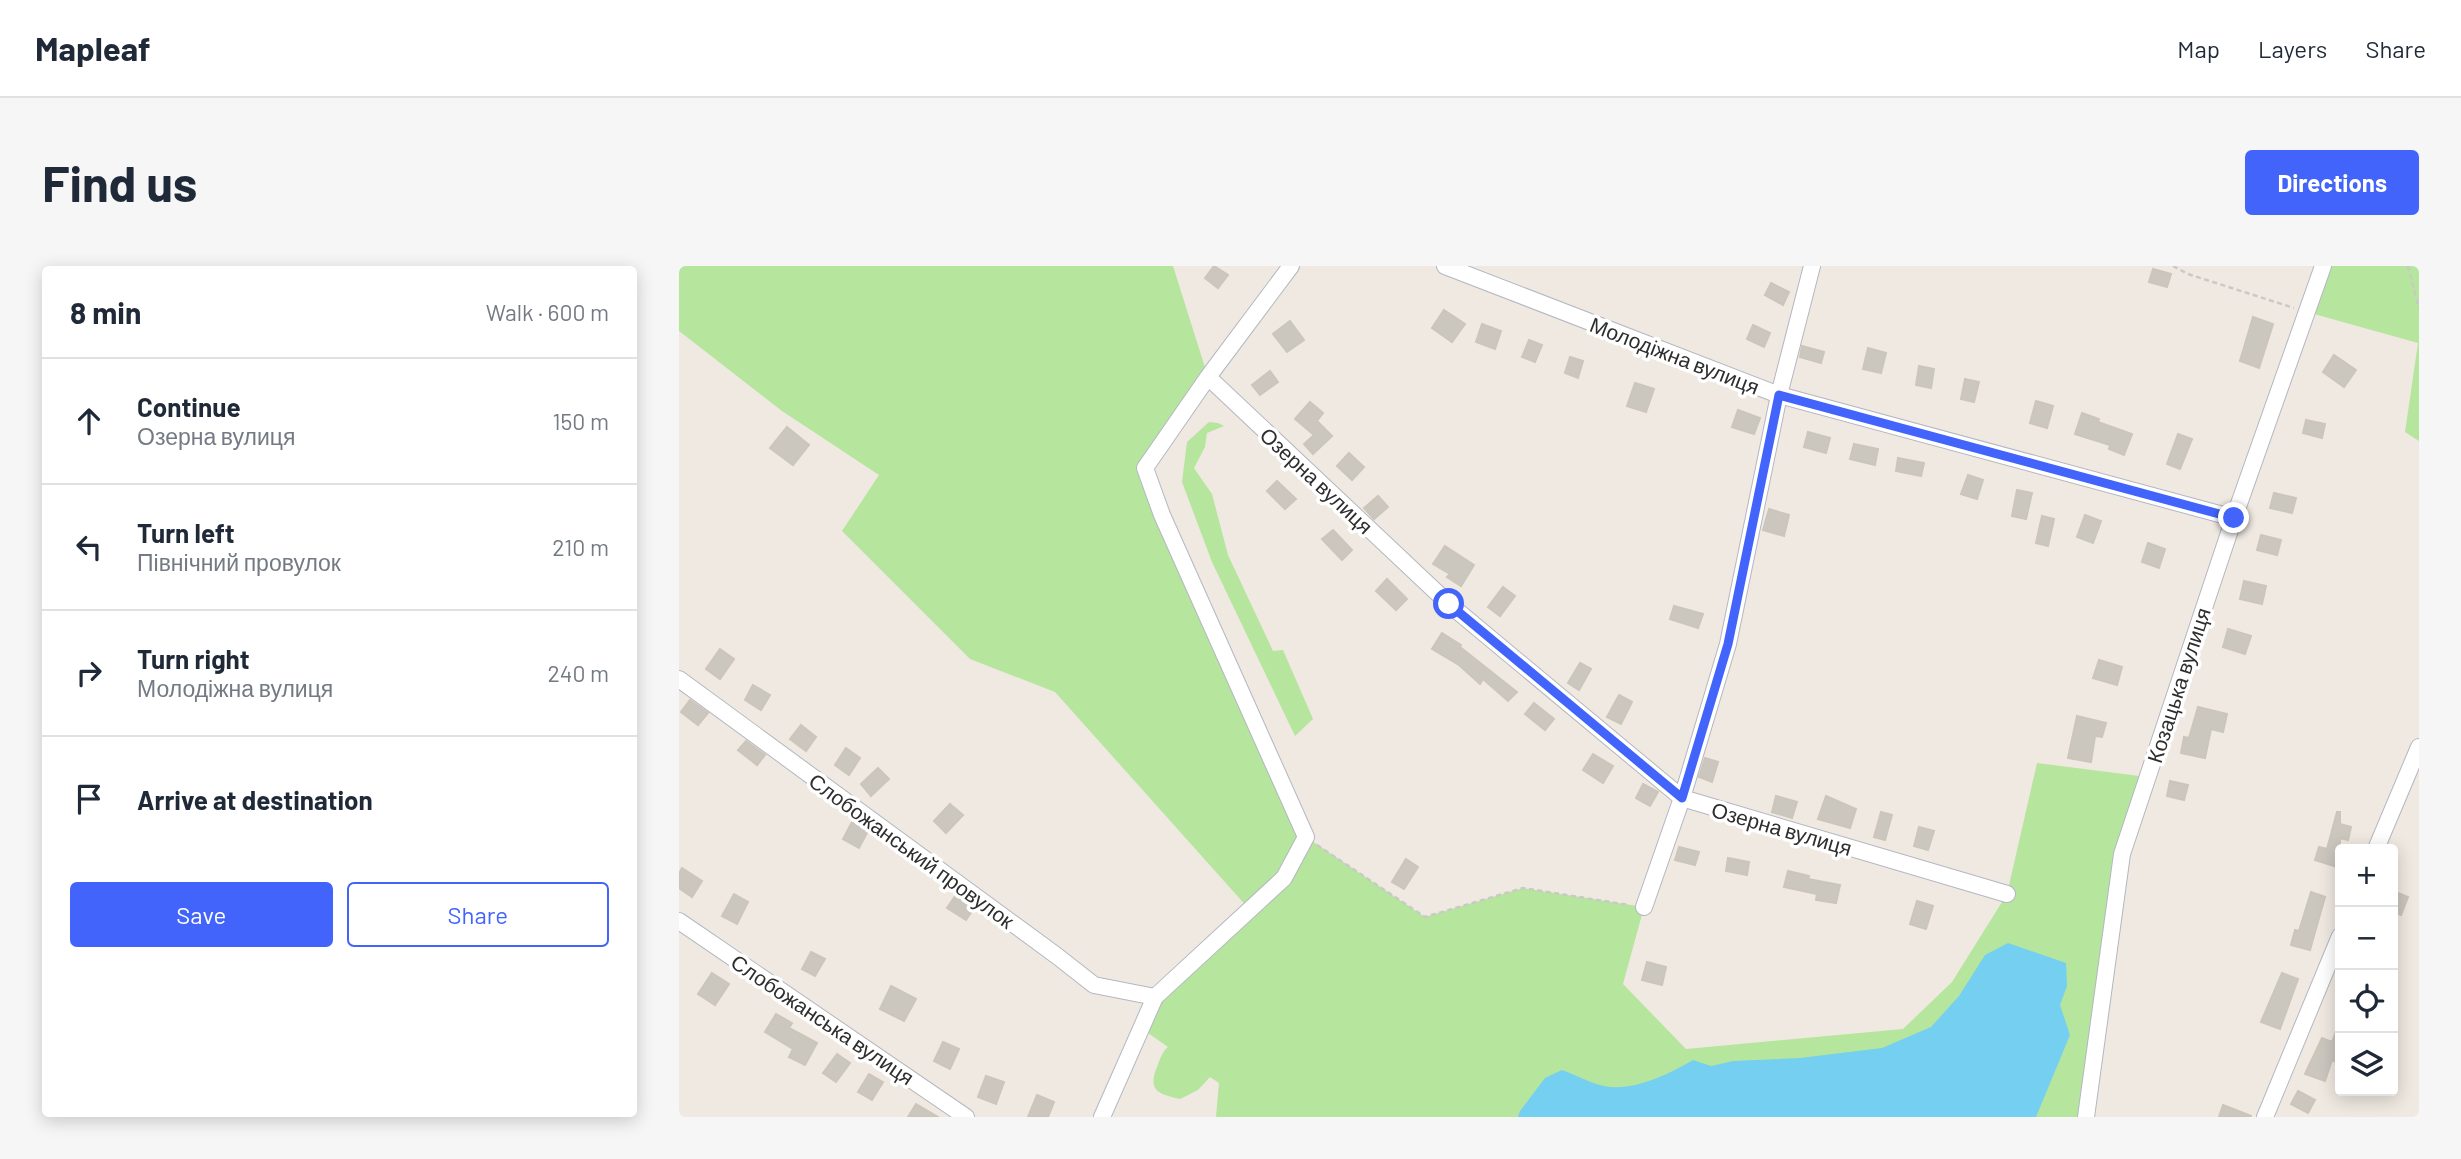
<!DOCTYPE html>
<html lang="en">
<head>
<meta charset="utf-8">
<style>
  body { margin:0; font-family:Barlow,sans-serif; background:#f6f6f7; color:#1f2937 }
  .controls { position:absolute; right:21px; bottom:21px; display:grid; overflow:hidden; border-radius:7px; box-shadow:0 4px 18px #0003 }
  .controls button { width:63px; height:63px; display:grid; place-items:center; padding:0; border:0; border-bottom:2px solid #e0e1e3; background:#fff; color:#1f2937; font:35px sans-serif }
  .stop { position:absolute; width:21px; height:21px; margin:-16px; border:5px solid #4264fb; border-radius:50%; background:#fff }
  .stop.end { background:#4264fb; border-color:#fff; box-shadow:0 2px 7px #0008 }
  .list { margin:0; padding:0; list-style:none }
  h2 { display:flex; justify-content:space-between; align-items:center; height:91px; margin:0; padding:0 28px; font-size:30px }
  h2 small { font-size:23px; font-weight:400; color:#747a83 }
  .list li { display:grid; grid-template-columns:46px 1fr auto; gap:21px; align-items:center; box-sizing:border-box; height:126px; padding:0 28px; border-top:2px solid #e0e1e3 }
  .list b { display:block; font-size:26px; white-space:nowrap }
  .list p { margin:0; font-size:23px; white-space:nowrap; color:#747a83 }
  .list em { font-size:23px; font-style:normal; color:#747a83 }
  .actions { display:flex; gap:14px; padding:21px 28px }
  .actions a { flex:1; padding:16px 0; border:2px solid #4264fb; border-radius:7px; text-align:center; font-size:24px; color:#4264fb }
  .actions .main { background:#4264fb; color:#fff }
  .icon { flex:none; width:38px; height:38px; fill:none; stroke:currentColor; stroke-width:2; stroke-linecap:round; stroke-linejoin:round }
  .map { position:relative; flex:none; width:1740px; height:851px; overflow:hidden; border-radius:7px }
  header { display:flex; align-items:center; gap:42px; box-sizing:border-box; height:98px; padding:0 35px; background:#fff; border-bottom:2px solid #e0e1e3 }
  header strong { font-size:33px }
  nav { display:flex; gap:38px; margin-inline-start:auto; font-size:24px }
  .intro { display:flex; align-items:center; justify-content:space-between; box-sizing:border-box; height:168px; padding:0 42px }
  h1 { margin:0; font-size:49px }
  .button { padding:18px 32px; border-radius:7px; background:#4264fb; color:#fff; font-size:24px; font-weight:700 }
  main { display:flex; gap:42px; padding:0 42px }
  aside { flex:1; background:#fff; border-radius:7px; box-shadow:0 4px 18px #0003 }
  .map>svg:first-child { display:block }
</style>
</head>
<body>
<header>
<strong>Mapleaf</strong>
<nav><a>Map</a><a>Layers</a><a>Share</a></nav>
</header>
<div class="intro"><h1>Find us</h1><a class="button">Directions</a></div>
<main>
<aside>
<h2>8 min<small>Walk · 600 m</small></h2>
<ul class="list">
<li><svg class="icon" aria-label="ahead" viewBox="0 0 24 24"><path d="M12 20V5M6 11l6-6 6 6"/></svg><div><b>Continue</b><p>Озерна вулиця</p></div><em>150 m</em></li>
<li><svg class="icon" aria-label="left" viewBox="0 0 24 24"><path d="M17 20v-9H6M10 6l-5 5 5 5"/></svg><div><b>Turn left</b><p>Північний провулок</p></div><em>210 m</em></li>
<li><svg class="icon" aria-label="right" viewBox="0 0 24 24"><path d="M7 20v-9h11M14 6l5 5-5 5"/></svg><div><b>Turn right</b><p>Молодіжна вулиця</p></div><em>240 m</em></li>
<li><svg class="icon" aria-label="arrive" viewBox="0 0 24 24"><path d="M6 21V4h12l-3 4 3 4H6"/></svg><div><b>Arrive at destination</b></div></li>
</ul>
<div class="actions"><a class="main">Save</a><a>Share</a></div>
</aside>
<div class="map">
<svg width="1740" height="851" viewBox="0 0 1740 851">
  <rect width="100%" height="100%" fill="#efe9e1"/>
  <path fill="#b6e59e" d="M0 0H494L529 111 466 202 627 571 746 651 844 622 965 641 944 718 1007 783 1224 763 1273 716 1328 628 1358 497 1468 511 1443 588 1407 851H537L540 817 531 811 519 824 501 833C480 828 468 825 478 801 481 793 483 786 489 781L462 762 476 731 570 643 376 426 291 393 163 265 200 209 103 145 0 65Z
    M1644 0H1740V175L1726 166 1739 77 1628 46Z
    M530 156 539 157 545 160 528 167 526 181 515 202 533 228 549 289 594 385 604 384 634 453 616 470 533 296 503 216 508 176Z"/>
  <path fill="#75cff0" d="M1329 677 1387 697 1388 720 1381 739 1391 769 1357 851H839L841 845 866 812 883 804C897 809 911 817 925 820 954 826 990 808 1014 794L1032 800 1054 795 1121 792 1203 782 1252 761 1280 730 1306 689Z"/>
  <path fill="#cbc7bf" stroke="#cbc5ba" stroke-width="2" d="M535 0 549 9 539 22 526 12Z
    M1474 3 1492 8 1488 21 1470 16Z
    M1092 17 1110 26 1104 39 1086 29Z
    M765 44 786 58 773 76 753 62Z
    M1574 51 1594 58 1580 102 1561 95Z
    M611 55 625 74 608 86 594 68Z
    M803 58 822 65 816 83 797 76Z
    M1074 59 1091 67 1085 81 1068 73Z
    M850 74 863 79 856 96 843 91Z
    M1123 80 1145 86 1142 97 1121 91Z
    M1189 82 1207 87 1202 107 1184 103Z
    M1655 89 1677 104 1665 121 1644 106Z
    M891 91 904 95 899 112 886 107Z
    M1240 100 1255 103 1252 122 1237 119Z
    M591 105 599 116 581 129 573 119Z
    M1286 113 1300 116 1295 136 1282 133Z
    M956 117 975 123 967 146 948 140Z
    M1357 135 1374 140 1368 162 1351 157Z
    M631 136 644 147 638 155 653 170 634 188 625 178 635 169 616 153Z
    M1059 144 1081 152 1075 168 1053 161Z
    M1403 147 1420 153 1419 156 1453 168 1445 189 1430 183 1431 179 1396 168Z
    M1627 154 1646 158 1643 172 1624 167Z
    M108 161 130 179 114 199 91 182Z
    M1129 166 1151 172 1147 187 1125 181Z
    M1499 168 1513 173 1501 203 1488 198Z
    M1175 178 1199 183 1196 199 1171 193Z
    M670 187 685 201 673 214 658 200Z
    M1219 192 1245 197 1242 210 1217 205Z
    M1289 209 1304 214 1298 233 1282 228Z
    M598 215 617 233 606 243 588 225Z
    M1338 224 1353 227 1347 253 1333 250Z
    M1595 227 1617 232 1613 247 1591 242Z
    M699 230 709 241 695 253 685 242Z
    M1090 243 1110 249 1105 270 1084 264Z
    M1406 249 1422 255 1414 277 1398 271Z
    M1363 250 1375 253 1369 280 1357 277Z
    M654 264 673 284 663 294 643 273Z
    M1582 269 1602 274 1598 289 1578 284Z
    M1469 277 1486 283 1480 302 1463 296Z
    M766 280 795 299 782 320 768 311 771 308 754 298Z
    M708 313 728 333 717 344 697 325Z
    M1565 315 1587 320 1583 338 1561 333Z
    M824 321 836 330 821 350 809 341Z
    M995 340 1024 348 1019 362 991 353Z
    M1549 363 1572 370 1566 388 1544 381Z
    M763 367 782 379 781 381 838 426 829 435 804 413 801 418 780 399 753 383Z
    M41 383 55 393 41 413 27 403Z
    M1420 394 1443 401 1438 419 1414 412Z
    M901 397 912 403 900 424 889 417Z
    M74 419 91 429 82 444 66 434Z
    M940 429 953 436 942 458 928 451Z
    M11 434 29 447 19 459 2 446Z
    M855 437 875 453 866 464 846 448Z
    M1519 441 1548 448 1544 466 1532 463 1526 492 1502 487 1505 471 1510 472Z
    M1398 450 1427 457 1423 471 1416 470 1412 496 1389 492Z
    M122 459 137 471 127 485 111 473Z
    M67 475 86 489 78 499 59 484Z
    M167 482 181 492 170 509 156 499Z
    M914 488 934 500 924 517 904 504Z
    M1026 492 1039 496 1033 516 1020 511Z
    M199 502 210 513 192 530 182 518Z
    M1491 515 1509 519 1505 534 1488 530Z
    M964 518 979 526 971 540 957 532Z
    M1097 530 1118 536 1113 552 1093 546Z
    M1147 530 1177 543 1171 562 1139 553Z
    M271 538 284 549 267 567 255 555Z
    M1202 546 1213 549 1206 574 1195 571Z
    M1658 546H1661V558L1672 561 1669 574 1661 572V602L1636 594 1640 581 1648 583Z
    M173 556 189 565 180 582 164 573Z
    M1240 561 1255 565 1249 584 1235 580Z
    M1000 581 1020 586 1016 599 996 594Z
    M1049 592 1070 596 1068 609 1047 605Z
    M727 593 739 601 725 623 713 616Z
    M3 602 23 615 13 631 0 622V608Z
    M1109 605 1130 610 1129 613 1161 619 1157 637 1137 634 1138 628 1105 621Z
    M1714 625 1729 631 1722 649 1714 646Z
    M1632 626 1646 631 1631 684 1612 679 1616 664 1620 665Z
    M55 628 69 636 58 658 43 650Z
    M277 629 295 642 287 654 268 642Z
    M1238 635 1254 640 1247 663 1231 658Z
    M132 686 146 693 136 710 123 703Z
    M968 696 987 701 983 719 963 714Z
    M33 707 50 718 36 739 19 728Z
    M1603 707 1619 713 1601 763 1582 756Z
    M212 720 237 733 225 755 201 743Z
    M97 748 113 757 110 762 138 777 126 799 110 791 114 783 86 766Z
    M1661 756V791L1659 797 1653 794 1646 815 1626 808 1643 772 1653 776Z
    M264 776 280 783 271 803 255 795Z
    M158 788 171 797 157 816 144 807Z
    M190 808 204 816 193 834 179 826Z
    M307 810 325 816 317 838 299 831Z
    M1619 825 1636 834 1629 847 1612 838Z
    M358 829 375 836 369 851H349Z
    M237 838 259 851H229Z
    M1544 839 1572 850V851H1540Z"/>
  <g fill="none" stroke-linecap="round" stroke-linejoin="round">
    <g stroke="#b4b7c1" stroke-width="18">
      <path id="minor" d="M766 0 1100 129 1555 252
        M529 111 770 338 1003 532 1328 628
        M0 413 378 690 415 719 476 731
        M1697 583 1740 481
        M965 641 1003 532 1049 378 1100 129 1133 0
        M0 655 287 851
        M423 851 476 731 605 612 627 571 483 249 466 202 529 111 612 0
        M1407 851 1443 588 1555 252 1644 0
        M1586 851 1661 670"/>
    </g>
    <path stroke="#c9c9c9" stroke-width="2.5" stroke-dasharray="5 3.5" stroke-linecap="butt" d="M1494 0 1509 8 1615 42
      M1729 0 1740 43
      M638 579 746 651 844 622 950 639"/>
    <use href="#minor" stroke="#fff" stroke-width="16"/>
  </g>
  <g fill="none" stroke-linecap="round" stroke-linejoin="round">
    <path stroke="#4264fb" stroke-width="9" d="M770 338 1003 532 1049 378 1100 129 1555 252"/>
  </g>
  <g text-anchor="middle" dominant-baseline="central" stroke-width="7" stroke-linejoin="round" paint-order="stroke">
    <g font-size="21" fill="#2e2e2e" stroke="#fff">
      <text transform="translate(996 89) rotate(21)">Молодіжна вулиця</text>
      <text transform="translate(638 214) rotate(43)">Озерна вулиця</text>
      <text transform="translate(1499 419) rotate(-72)">Козацька вулиця</text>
      <text transform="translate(1103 562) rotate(16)">Озерна вулиця</text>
      <text transform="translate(233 584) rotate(36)">Слобожанський провулок</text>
      <text transform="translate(144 753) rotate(34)">Слобожанська вулиця</text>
    </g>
  </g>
</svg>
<div class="controls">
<button>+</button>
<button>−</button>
<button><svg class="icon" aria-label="locate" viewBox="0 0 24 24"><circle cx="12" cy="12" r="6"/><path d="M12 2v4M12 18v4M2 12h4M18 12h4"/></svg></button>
<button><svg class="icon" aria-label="layers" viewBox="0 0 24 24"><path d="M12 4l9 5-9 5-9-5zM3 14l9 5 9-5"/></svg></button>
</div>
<div class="stop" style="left:770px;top:338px"></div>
<div class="stop end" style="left:1555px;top:252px"></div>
</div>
</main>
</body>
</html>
